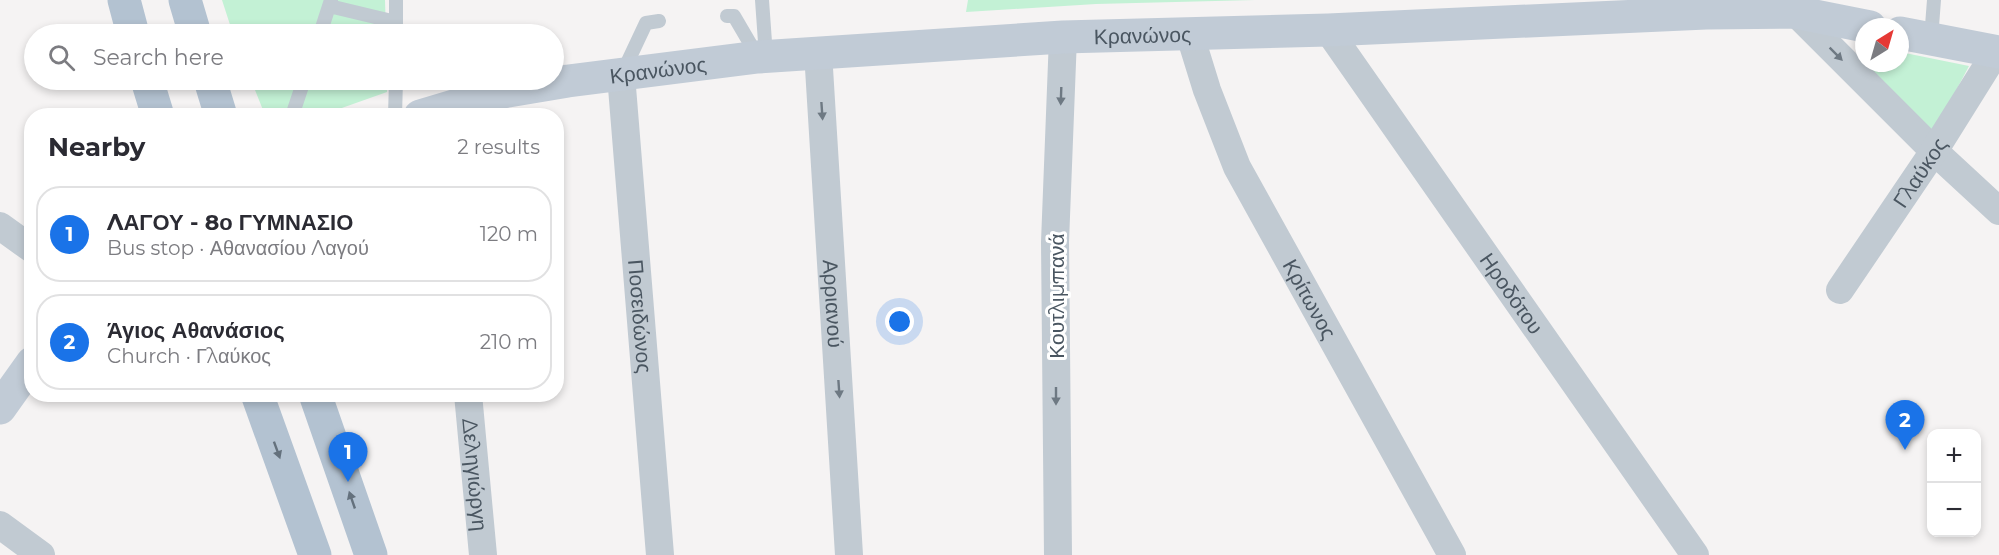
<!DOCTYPE html>
<html lang="en">
<head>
<meta charset="utf-8">
<style>
  body { margin:0; font-family:Montserrat,sans-serif; background:#f7f7f7; color:#2b2b33 }
  .controls { position:absolute; right:18px; bottom:18px; display:grid; overflow:hidden; border-radius:12px; box-shadow:0 3px 9px #0003 }
  .controls button { width:54px; height:54px; display:grid; place-items:center; padding:0; border:0; border-bottom:2px solid #e1e1e2; background:#fff; color:#2b2b33; font:30px sans-serif }
  .compass { position:absolute; left:1855px; top:18px; width:54px; height:54px; border-radius:50%; background:#fff; box-shadow:0 3px 9px #0003; rotate:37deg }
  .you { position:absolute; left:900px; top:322px; width:21px; height:21px; margin:-15px; border:4px solid #fff; border-radius:50%; background:#1a73e8; box-shadow:0 0 0 9px #1a73e833 }
  .badge { display:grid; place-items:center; width:39px; height:39px; border-radius:50%; background:#1a73e8; color:#fff; font-size:20px; font-weight:700 }
  .pin { position:absolute; translate:-50% -50px; filter:drop-shadow(0 2px 3px #0008) }
  .pin::after { content:''; position:absolute; top:32px; width:21px; height:18px; background:inherit; clip-path:polygon(0 0,100% 0,50% 100%) }
  .list { margin:0; padding:0; list-style:none }
  h2 { display:flex; justify-content:space-between; align-items:center; height:78px; margin:0; padding:0 24px; font-size:26px }
  h2 small { font-size:20px; font-weight:400; color:#7c7c81 }
  .list li { display:grid; grid-template-columns:39px 1fr auto; gap:18px; align-items:center; box-sizing:border-box; height:96px; margin:0 12px 12px; padding:0 12px; border:2px solid #e1e1e2; border-radius:24px }
  .list b { display:block; font-size:22px; white-space:nowrap }
  .list p { margin:0; font-size:20px; white-space:nowrap; color:#7c7c81 }
  .list em { font-size:20px; font-style:normal; color:#7c7c81 }
  .icon { flex:none; width:33px; height:33px; fill:none; stroke:currentColor; stroke-width:2; stroke-linecap:round; stroke-linejoin:round }
  .map { position:relative; flex:none; width:1999px; height:555px; overflow:hidden }
  .search { position:absolute; background:#fff; box-shadow:0 3px 9px #0003; left:24px; top:24px; width:540px; height:66px; display:flex; align-items:center; gap:15px; box-sizing:border-box; padding:0 21px; border-radius:33px; color:#7c7c81; font-size:22px }
  .panel { position:absolute; background:#fff; box-shadow:0 3px 9px #0003; left:24px; top:108px; width:540px; height:294px; border-radius:24px }
  .map>svg:first-child { display:block }
</style>
</head>
<body>
<div class="map">
<svg width="1999" height="555" viewBox="0 0 1999 555">
  <rect width="100%" height="100%" fill="#f5f3f3"/>
  <path fill="#c3f1d5" d="M222 0H385L386 34H233Z
    M968 0H1255L1096 4 966 12Z
    M1900 52 1969 66 1934 132 1865 63H1900Z
    M251 80H387V92L322 115H265Z"/>
  <g fill="none" stroke-linecap="round" stroke-linejoin="round">
    <path stroke="#c1cad2" stroke-width="14" d="M762 0 766 56
      M329 6 396 22
      M727 16H734L758 57
      M320 34 331 0
      M396 34V0
      M1931 39 1934 0
      M622 74 646 23 659 21
      M292 116 304 80
      M395 116 396 80"/>
    <g stroke="#c1cad2" stroke-width="28">
      <path d="M1795 12 1934 151 1999 211"/>
      <path id="s1" d="M1328 30 1695 555"/>
      <path id="s2" d="M1190 35 1207 90 1237 167 1452 555"/>
      <path id="s3" d="M818 52 849 555"/>
      <path id="s4" d="M621 75 660 555"/>
      <path d="M0 226 32 249"/>
      <path id="s5" d="M1840 290 1934 151 1996 52"/>
      <path id="s6" d="M468 394 483 555"/>
      <path d="M0 525 41 555"/>
      <path d="M1058 555 1055 242 1063 37"/>
    </g>
    <g stroke="#c1cbd6" stroke-width="33">
      <path d="M1900 33 1999 52"/>
      <path id="s7" d="M420 116 497 93 568 81 758 57 1063 37 1328 30 1706 13 1795 12 1870 27"/>
      <path d="M0 408 32 363"/>
    </g>
    <path stroke="#b3c2d1" stroke-width="33" d="M124 0 133 34
      M185 0 195 34
      M147 80 158 116
      M210 80 221 116
      M257 394 315 555
      M315 394 371 555"/>
  </g>
  <defs><path id="oneway-solid" d="M-6-.8H1V-3.2L6.5 0L1 3.2V.8H-6Z" transform="scale(1.5)"/></defs>
  <g fill="#6e7983">
    <use href="#oneway-solid" transform="translate(1836 54) rotate(45)"/>
    <use href="#oneway-solid" transform="translate(1061 96) rotate(92)"/>
    <use href="#oneway-solid" transform="translate(822 111) rotate(86)"/>
    <use href="#oneway-solid" transform="translate(839 389) rotate(86)"/>
    <use href="#oneway-solid" transform="translate(1056 396) rotate(90)"/>
  </g>
  <g fill="#64717d">
    <use href="#oneway-solid" transform="translate(277 450) rotate(70)"/>
    <use href="#oneway-solid" transform="translate(352 500) rotate(-109)"/>
  </g>
  <g text-anchor="middle" dominant-baseline="central" stroke-width="6" stroke-linejoin="round" paint-order="stroke">
    <g font-size="21" fill="#4a5661" stroke="#fff">
      <text stroke="none"><textPath href="#s7" startOffset="729">Κρανώνος</textPath></text>
      <text stroke="none"><textPath href="#s7" startOffset="243">Κρανώνος</textPath></text>
      <text stroke="none"><textPath href="#s5" startOffset="142">Γλαύκος</textPath></text>
      <text stroke="none"><textPath href="#s1" startOffset="321">Ηροδότου</textPath></text>
      <text transform="translate(1056 296) rotate(-90)">Κουτλιμπανά</text>
      <text stroke="none"><textPath href="#s2" startOffset="291">Κρίτωνος</textPath></text>
      <text stroke="none"><textPath href="#s3" startOffset="252">Αρριανού</textPath></text>
      <text stroke="none"><textPath href="#s4" startOffset="242">Ποσειδώνος</textPath></text>
      <text stroke="none"><textPath href="#s6" startOffset="81">Δεληγιώργη</textPath></text>
    </g>
  </g>
</svg>
<div class="controls">
<button>+</button>
<button>−</button>
</div>
<svg class="compass" viewBox="-18 -18 36 36"><path d="M0-13l5 13h-10z" fill="#e53935"/><path d="M0 13l5-13h-10z" fill="#7c7c81"/></svg>
<div class="you"></div>
<div class="pin badge" style="left:348px;top:482px">1</div>
<div class="pin badge" style="left:1905px;top:450px">2</div>
<div class="search"><svg class="icon" aria-label="search" viewBox="0 0 24 24"><circle cx="10" cy="10" r="6"/><path d="M15 15l6 6"/></svg>Search here</div>
<section class="panel">
<h2>Nearby<small>2 results</small></h2>
<ul class="list">
<li><span class="badge">1</span><div><b>ΛΑΓΟΥ - 8ο ΓΥΜΝΑΣΙΟ</b><p>Bus stop · Αθανασίου Λαγού</p></div><em>120 m</em></li>
<li><span class="badge">2</span><div><b>Άγιος Αθανάσιος</b><p>Church · Γλαύκος</p></div><em>210 m</em></li>
</ul>
</section>
</div>
</body>
</html>
